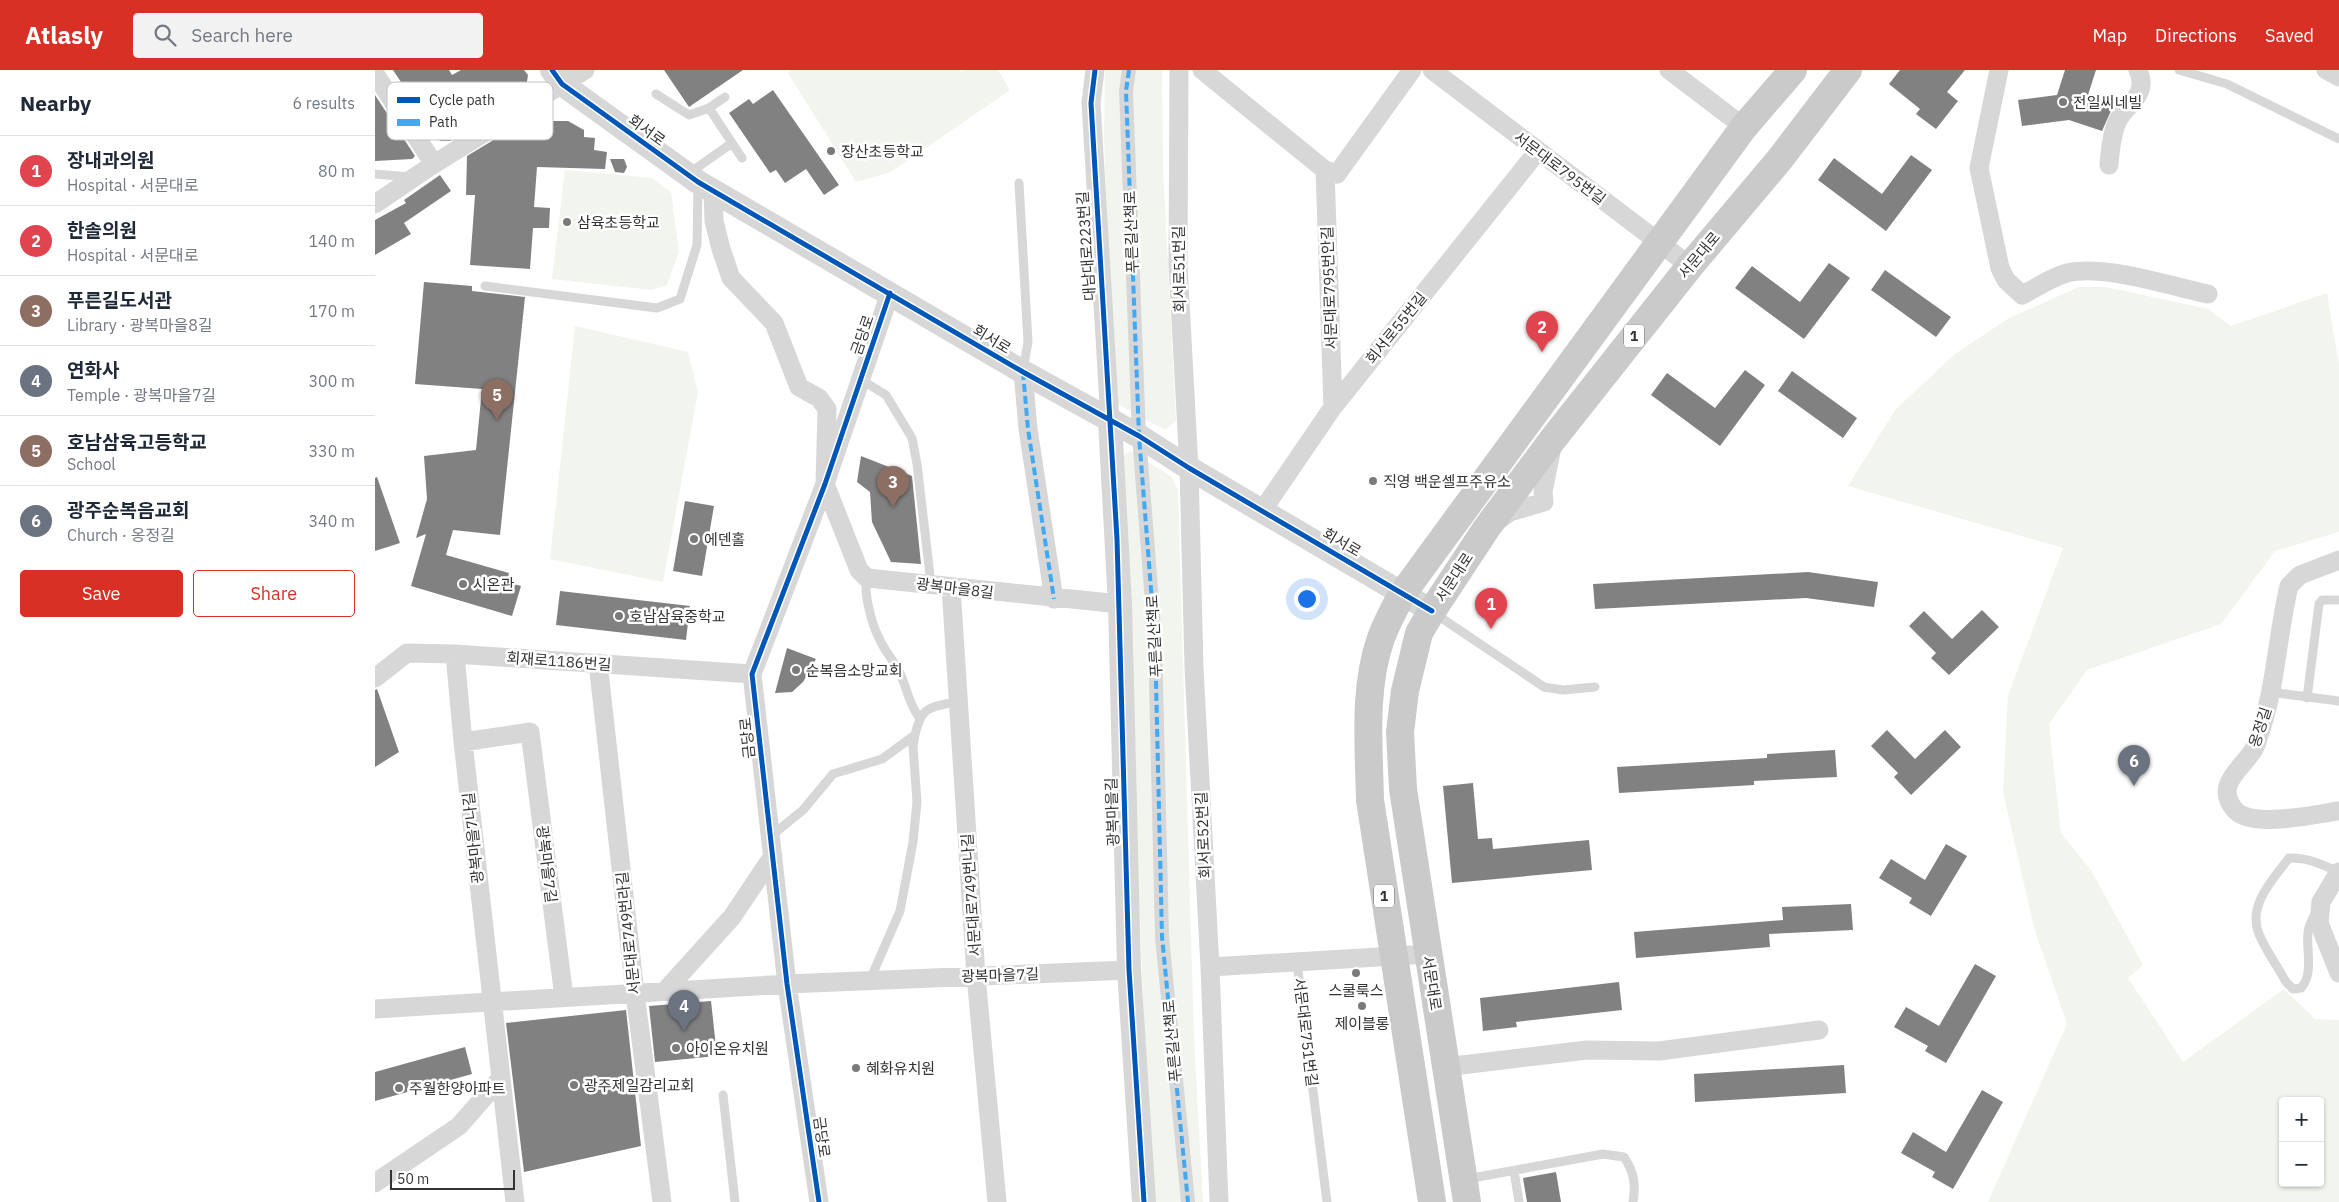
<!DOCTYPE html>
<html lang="en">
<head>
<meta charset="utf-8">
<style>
  body { margin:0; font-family:"IBM Plex Sans","Noto Sans KR",sans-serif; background:#f2f2f3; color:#1f2937 }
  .controls { position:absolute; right:15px; bottom:15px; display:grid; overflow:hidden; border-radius:5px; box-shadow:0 1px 4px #0004 }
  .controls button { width:45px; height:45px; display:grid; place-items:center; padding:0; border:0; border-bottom:1px solid #e0e1e3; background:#fff; color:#1f2937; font:25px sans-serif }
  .scale { position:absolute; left:15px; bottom:12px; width:125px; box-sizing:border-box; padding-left:5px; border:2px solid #333; border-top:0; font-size:14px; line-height:18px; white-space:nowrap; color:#333; -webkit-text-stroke:4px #fff; paint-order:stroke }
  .you { position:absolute; left:931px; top:528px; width:18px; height:18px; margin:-12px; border:4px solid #fff; border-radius:50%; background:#1a73e8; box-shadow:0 0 0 8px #1a73e833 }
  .badge { display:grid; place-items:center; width:32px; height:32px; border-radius:50%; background:#d93025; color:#fff; font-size:16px; font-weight:700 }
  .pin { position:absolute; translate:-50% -41px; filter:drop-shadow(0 1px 2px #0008) }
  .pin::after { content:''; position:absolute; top:26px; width:18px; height:15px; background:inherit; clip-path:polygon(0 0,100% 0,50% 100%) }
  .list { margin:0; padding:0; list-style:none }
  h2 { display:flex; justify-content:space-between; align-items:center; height:65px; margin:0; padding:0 20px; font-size:21px }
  h2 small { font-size:16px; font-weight:400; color:#747a83 }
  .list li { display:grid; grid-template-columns:32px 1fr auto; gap:15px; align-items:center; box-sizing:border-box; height:70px; padding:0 20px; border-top:1px solid #e0e1e3 }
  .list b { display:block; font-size:19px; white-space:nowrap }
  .list p { margin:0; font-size:16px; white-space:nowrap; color:#747a83 }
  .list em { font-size:16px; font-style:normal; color:#747a83 }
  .actions { display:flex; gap:10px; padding:15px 20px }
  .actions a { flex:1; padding:11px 0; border:1px solid #d93025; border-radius:5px; text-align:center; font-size:18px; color:#d93025 }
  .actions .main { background:#d93025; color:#fff }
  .icon { flex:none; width:28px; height:28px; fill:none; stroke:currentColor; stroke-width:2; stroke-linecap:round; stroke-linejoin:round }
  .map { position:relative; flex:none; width:1964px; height:1132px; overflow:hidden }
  header { display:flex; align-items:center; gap:30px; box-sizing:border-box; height:70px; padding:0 25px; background:#d93025; color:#fff }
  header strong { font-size:24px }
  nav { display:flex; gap:28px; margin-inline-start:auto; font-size:18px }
  .search { width:350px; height:45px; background:#f2f2f3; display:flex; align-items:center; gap:12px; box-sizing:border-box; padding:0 18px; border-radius:5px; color:#747a83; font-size:19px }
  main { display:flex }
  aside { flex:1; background:#fff }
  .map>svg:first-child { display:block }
</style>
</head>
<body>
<header>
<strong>Atlasly</strong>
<div class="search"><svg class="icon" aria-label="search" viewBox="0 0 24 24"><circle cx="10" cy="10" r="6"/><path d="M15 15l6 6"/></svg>Search here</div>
<nav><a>Map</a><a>Directions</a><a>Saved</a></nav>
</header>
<main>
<aside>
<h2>Nearby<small>6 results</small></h2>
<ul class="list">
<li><span class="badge" style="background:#e0444e">1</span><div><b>장내과의원</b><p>Hospital · 서문대로</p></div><em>80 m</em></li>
<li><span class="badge" style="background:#e0444e">2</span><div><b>한솔의원</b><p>Hospital · 서문대로</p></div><em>140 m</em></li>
<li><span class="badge" style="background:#8d6e63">3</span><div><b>푸른길도서관</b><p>Library · 광복마을8길</p></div><em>170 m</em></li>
<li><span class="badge" style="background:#6b7280">4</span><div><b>연화사</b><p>Temple · 광복마을7길</p></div><em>300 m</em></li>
<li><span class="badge" style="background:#8d6e63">5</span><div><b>호남삼육고등학교</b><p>School</p></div><em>330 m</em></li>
<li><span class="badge" style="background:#6b7280">6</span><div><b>광주순복음교회</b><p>Church · 옹정길</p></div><em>340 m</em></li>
</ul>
<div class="actions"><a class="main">Save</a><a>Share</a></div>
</aside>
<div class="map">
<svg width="1964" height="1132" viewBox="0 0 1964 1132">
  <rect width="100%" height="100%" fill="#fff"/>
  <path fill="#f1f5ed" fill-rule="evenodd" d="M417 0H585L586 2 590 0H623L635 20 516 102 481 112 413 3Z
    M730 0H787L788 96 801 351 790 360 739 332 729 69Z
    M190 100 277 108 296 122 304 182 292 215 277 220 177 209Z
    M1704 217H1731L1833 239 1856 256 1952 223 1964 295V462L1900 481 1846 554 1712 600 1674 654 1686 763 1716 800 1768 895 1753 908 1808 992 1909 919 1940 949 1964 950V1132H1613L1692 954 1659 858 1628 722 1633 626 1688 478 1473 416 1520 340 1580 284 1634 248ZM1908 1031H1945V1113H1908Z
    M200 256 313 282 323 322 288 512 175 489Z
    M755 381 796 406 803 420 819 967 828 1132H775L749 385Z"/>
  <path fill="#818181" d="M18 0H74L77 5 86 0H149L153 5 151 18 136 29 137 31 75 71H65Z
    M289 0H368L314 37Z
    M1525 0H1590L1572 22 1583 31 1561 59 1541 44 1545 39 1514 14Z
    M1690 0H1721L1713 25 1739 34 1727 61 1694 50 1647 56 1643 30 1682 25Z
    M398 20 464 115 449 125 431 99 410 113 401 100 395 103 354 43 374 29 378 34Z
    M0 25 40 86 37 89 0 91Z
    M150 51H193L209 60V67L220 68 219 80 232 82 230 99 162 97 159 137 175 138 174 158H158L155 199 95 195 100 125H91L92 86Z
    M1536 85 1557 100 1511 161 1443 110 1459 88 1507 124Z
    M235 89H249L252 97 249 103 240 102Z
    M65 105 76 121 29 153 36 164 0 185V150L31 133 29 130Z
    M1454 193 1475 208 1429 269 1360 218 1377 196 1425 232Z
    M1510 200 1576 247 1561 267 1496 220Z
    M49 212 97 216V221L150 227 125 465 78 460 71 485 134 503 132 512 146 516 137 546 36 516 51 464 41 468 52 429 49 386 101 380 107 319 40 314Z
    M1370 300 1390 315 1345 376 1276 325 1292 303 1340 338Z
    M1417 301 1482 348 1468 368 1403 321Z
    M486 386 537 406 546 494 516 492 497 452 495 422 482 412Z
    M2 407 25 473 0 481V408Z
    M310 431 339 436 327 506 298 501Z
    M1433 502 1503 512 1499 537 1431 528 1220 539 1218 514Z
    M185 521 315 536 311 570 181 555Z
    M1607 540 1624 557 1574 605 1556 588 1561 583 1534 556 1549 541 1577 569Z
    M412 578 441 589 428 612 417 622 400 623Z
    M2 619 24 682 0 697V620Z
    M1512 660 1540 689 1570 660 1586 677 1536 725 1519 707 1523 703 1496 676Z
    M1460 680 1462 707 1379 711V715L1244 723 1242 697 1392 688V684Z
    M1098 713 1103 769 1117 768 1118 779 1214 770 1217 800 1077 813 1068 716Z
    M1571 774 1592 786 1556 846 1534 833 1537 828 1504 808 1516 789 1550 810Z
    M1476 834 1478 860 1394 864 1395 877 1261 888 1259 862 1408 850 1407 837Z
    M1600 894 1621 906 1571 993 1550 981 1553 976 1519 957 1531 937 1564 956Z
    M1244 912 1247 940 1141 952 1142 957 1108 961 1105 928Z
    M336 931 342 986 280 992 274 936Z
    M251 940 266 1076 149 1102 131 953Z
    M90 977 97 1004 0 1031V1002Z
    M1469 995 1471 1023 1320 1032 1319 1004Z
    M1607 1020 1628 1032 1578 1119 1557 1107 1560 1102 1526 1083 1538 1062 1571 1082Z
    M1181 1102 1186 1132H1152L1148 1108Z"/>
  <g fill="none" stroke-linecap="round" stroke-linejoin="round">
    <path stroke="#d7d7d7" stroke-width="9" d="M1804 0 1852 14 1964 69
      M281 24 314 45 334 38 350 27
      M334 38 367 88
      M0 104 34 107
      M313 104 357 73
      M644 113 653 272 648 300
      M110 216 282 238 305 229 322 175 323 115
      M485 309 511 325 537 368 542 394 556 514
      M492 508C488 522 497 555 504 568 509 580 518 590 524 601 532 617 533 633 544 647
      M1059 543 1169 617 1188 620 1220 617
      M1895 622 1964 631
      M1932 628 1944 534 1947 530H1964
      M396 766 428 740 458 704 507 689 540 665C547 634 556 638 583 631
      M1940 844C1937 850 1933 856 1933 863 1931 881 1939 903 1926 918L1918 919 1911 912C1903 897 1891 881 1884 864 1872 836 1898 809 1914 788 1932 787 1948 795 1964 802
      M922 893 952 1132
      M495 910 525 841 538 772 542 732 538 676 540 665
      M348 1025 360 1132
      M1139 1101 1144 1132
      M1092 1109 1228 1084 1249 1087C1259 1102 1261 1114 1258 1132"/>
    <path stroke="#d7d7d7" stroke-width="14" d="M754 0 751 21 764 366 780 570 787 867 813 1132"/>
    <path stroke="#d7d7d7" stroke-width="19" d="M720 0 716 33 735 351
      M804 0 803 195 814 398 819 598 835 897 844 1132
      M827 0 950 100 958 337
      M1057 0 1315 196
      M1294 0 1369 57
      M1624 0 1604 98 1625 198 1631 210 1647 225C1661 218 1677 207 1692 203 1729 194 1795 216 1833 224
      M1951 0 1964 7
      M0 4 59 94
      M1734 95C1735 81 1737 64 1742 52 1750 34 1775 26 1763 0
      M950 100 962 104 1037 0
      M338 120 339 151 346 179 356 208 399 253 424 317 444 328 452 339 450 414 484 500 492 508 745 534
      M0 134 59 94 210 0
      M648 302 653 359 679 529
      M887 441 958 337 1162 82
      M1122 451 1135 442 1169 432 1168 422 1177 377
      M1964 490 1925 505 1914 516C1902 566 1901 619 1883 668 1882 673 1880 678 1877 682 1865 700 1839 716 1860 740 1877 759 1941 744 1964 741
      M576 517 601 906 622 1132
      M80 584 88 672 140 1132
      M223 593 260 923 287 1132
      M0 608 32 583 80 584 377 604
      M88 672 155 662 189 927
      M1964 802 1946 832 1944 853 1964 903
      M835 897 1053 884
      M290 921 357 847 398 786
      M0 939 412 914 754 900
      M1070 997 1212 980 1284 981 1444 960
      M0 1113 84 1056 126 1008
      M444 1132 412 914 377 604 450 414 515 223"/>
    <path stroke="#d7d7d7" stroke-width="24" d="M177 0 187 14 323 112 648 302 764 366 814 398 1057 541
      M735 351 745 534 754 900 769 1132"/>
    <path stroke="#cacaca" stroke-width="28" d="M1057 1132 995 730C994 677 988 619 1006 568 1012 552 1020 537 1028 523L1369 57 1418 0
      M1092 1132 1028 719 1025 662 1030 621 1044 563 1057 541 1111 459 1178 369 1315 196 1405 89 1473 0"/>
    <path stroke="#3fa9f5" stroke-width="4" stroke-dasharray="8 4" stroke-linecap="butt" d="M754 0 751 21 764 366 780 570 787 867 813 1132
      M648 302 653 359 679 529"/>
    <g stroke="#fff" stroke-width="8">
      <path id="cycleway" d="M177 0 187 14 323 112 648 302 764 366 814 398 1057 541
        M720 0 716 33 742 469 754 900 769 1132
        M444 1132 412 914 377 604 450 414 515 223"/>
    </g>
    <use href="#cycleway" stroke="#0057b8" stroke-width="5"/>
  </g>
  <g fill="#7a7a7a" stroke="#fff" stroke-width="2">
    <circle cx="1688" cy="32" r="5"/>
    <circle cx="456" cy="81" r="5"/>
    <circle cx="192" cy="152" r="5"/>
    <circle cx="998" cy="411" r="5"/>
    <circle cx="319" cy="469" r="5"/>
    <circle cx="88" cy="514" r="5"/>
    <circle cx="244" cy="546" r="5"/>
    <circle cx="421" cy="600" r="5"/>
    <circle cx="981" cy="903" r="5"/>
    <circle cx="987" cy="936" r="5"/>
    <circle cx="301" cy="978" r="5"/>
    <circle cx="481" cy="998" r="5"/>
    <circle cx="199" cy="1015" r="5"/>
    <circle cx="24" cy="1018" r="5"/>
  </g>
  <g text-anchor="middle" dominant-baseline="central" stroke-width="5" stroke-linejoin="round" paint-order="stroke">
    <g fill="#fff" stroke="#707070" stroke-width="1">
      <rect x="1249" y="254.5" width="20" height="23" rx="4"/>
      <rect x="999" y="814.5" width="20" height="23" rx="4"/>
    </g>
    <g font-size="14" font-weight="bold" fill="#333">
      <text x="1259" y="266">1</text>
      <text x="1009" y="826">1</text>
    </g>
    <g font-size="15" fill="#333" stroke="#fff" text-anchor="start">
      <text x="1698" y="32">전일씨네빌</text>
      <text x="466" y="81">장산초등학교</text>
      <text x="202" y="152">삼육초등학교</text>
      <text x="1008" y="411">직영 백운셀프주유소</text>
      <text x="329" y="469">에덴홀</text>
      <text x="98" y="514">시온관</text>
      <text x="254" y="546">호남삼육중학교</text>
      <text x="431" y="600">순복음소망교회</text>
      <text x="981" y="920" text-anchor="middle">스쿨룩스</text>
      <text x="987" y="953" text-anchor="middle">제이블롱</text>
      <text x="311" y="978">아이온유치원</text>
      <text x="491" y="998">혜화유치원</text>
      <text x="209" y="1015">광주제일감리교회</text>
      <text x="34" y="1018">주월한양아파트</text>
    </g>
    <g font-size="15" fill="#333" stroke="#fff">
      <text transform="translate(272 60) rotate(36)">회서로</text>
      <text transform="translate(1185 98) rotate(37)">서문대로795번길</text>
      <text transform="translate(756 162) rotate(-92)">푸른길산책로</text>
      <text transform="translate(711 176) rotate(-94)">대남대로223번길</text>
      <text transform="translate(1324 185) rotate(-50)">서문대로</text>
      <text transform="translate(804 199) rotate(-91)">회서로51번길</text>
      <text transform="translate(954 218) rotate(-92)">서문대로795번안길</text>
      <text transform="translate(1021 258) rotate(-51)">회서로55번길</text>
      <text transform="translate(487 265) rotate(-71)">금당로</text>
      <text transform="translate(617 269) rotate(31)">회서로</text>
      <text transform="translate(967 472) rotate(30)">회서로</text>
      <text transform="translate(1079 507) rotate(-57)">서문대로</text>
      <text transform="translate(580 518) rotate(7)">광복마을8길</text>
      <text transform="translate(779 566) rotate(-93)">푸른길산책로</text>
      <text transform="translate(184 591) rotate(4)">회재로1186번길</text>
      <text transform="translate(1885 657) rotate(-72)">옹정길</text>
      <text transform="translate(372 668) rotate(-96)">금당로</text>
      <text transform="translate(737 742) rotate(-92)">광복마을길</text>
      <text transform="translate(828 765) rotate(-93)">회서로52번길</text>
      <text transform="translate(98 768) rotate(-96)">광복마을7나길</text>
      <text transform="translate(172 794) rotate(83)">광복마을7길</text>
      <text transform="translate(596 825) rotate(-94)">서문대로749번나길</text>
      <text transform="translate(253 863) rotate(-96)">서문대로749번라길</text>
      <text transform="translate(625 905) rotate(-2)">광복마을7길</text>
      <text transform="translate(1057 913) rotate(81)">서문대로</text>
      <text transform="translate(931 962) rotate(83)">서문대로751번길</text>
      <text transform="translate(797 971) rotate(-95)">푸른길산책로</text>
      <text transform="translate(447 1067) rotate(82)">금당로</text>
    </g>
  </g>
  <rect x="12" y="12" width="166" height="58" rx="8" fill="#fff" stroke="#c2c2c2" stroke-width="1"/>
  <rect x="22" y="27" width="23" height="6" fill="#0057b8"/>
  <rect x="22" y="49" width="23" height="7" fill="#3fa9f5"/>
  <g font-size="14" fill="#333">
    <text x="54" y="35">Cycle path</text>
    <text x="54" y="57">Path</text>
  </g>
</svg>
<div class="controls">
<button>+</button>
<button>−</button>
</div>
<div class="scale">50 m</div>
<div class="you"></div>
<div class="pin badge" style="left:1116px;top:559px;background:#e0444e">1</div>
<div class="pin badge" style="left:1167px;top:282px;background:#e0444e">2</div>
<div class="pin badge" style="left:518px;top:437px;background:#8d6e63">3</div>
<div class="pin badge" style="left:309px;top:961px;background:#6b7280">4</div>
<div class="pin badge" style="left:122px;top:350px;background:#8d6e63">5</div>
<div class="pin badge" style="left:1759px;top:716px;background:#6b7280">6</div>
</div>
</main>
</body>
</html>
